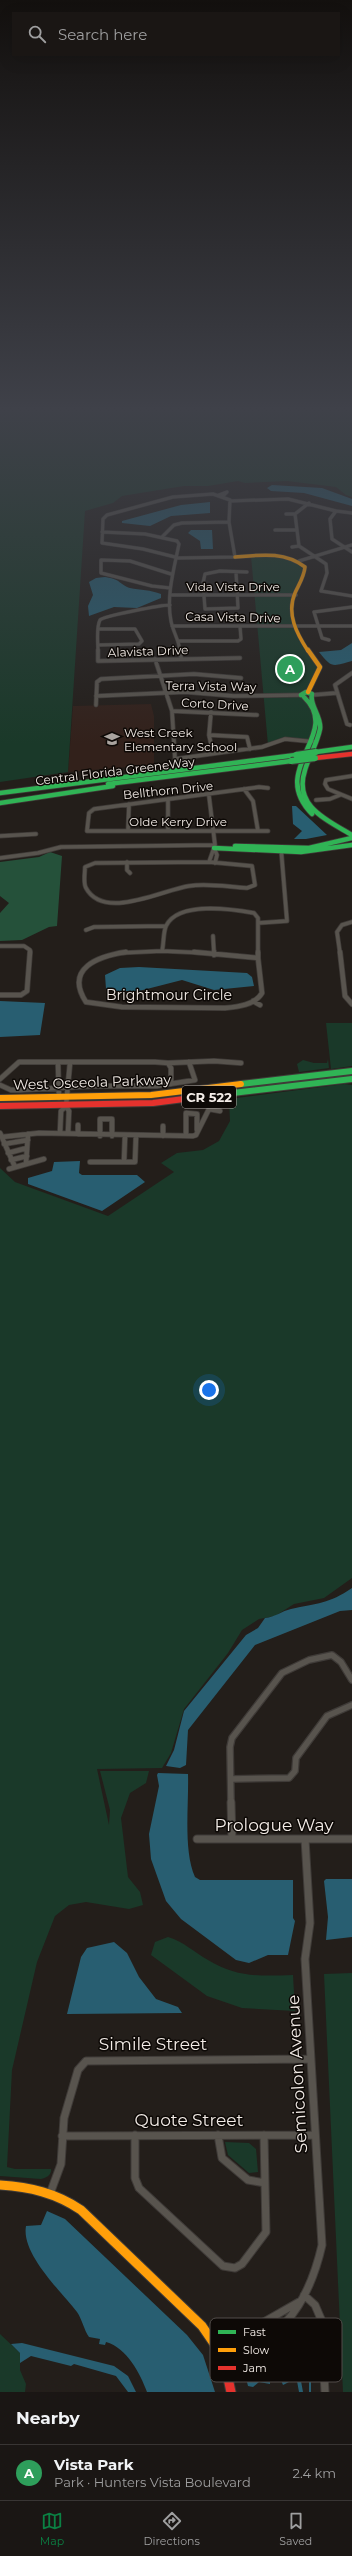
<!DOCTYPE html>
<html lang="en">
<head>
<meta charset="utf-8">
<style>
  body { margin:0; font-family:Montserrat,sans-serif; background:#231f1d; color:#f1f3f6 }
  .you { position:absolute; left:209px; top:1390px; width:14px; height:14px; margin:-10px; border:3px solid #fff; border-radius:50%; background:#1a73e8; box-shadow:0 0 0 6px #1a73e833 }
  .badge { display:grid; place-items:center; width:26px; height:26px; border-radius:50%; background:#0b8043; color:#fff; font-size:13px; font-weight:700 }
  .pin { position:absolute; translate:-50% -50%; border:2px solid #fff; box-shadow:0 1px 4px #0006 }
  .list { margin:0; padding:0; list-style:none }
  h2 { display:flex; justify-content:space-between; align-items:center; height:52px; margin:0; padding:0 16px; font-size:17px }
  h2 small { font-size:13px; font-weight:400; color:#9f9fa0 }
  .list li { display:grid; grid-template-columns:26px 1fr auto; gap:12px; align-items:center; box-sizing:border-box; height:56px; padding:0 16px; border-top:1px solid #383534 }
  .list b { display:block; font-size:15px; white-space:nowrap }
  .list p { margin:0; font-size:13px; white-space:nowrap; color:#9f9fa0 }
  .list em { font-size:13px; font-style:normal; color:#9f9fa0 }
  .icon { flex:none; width:22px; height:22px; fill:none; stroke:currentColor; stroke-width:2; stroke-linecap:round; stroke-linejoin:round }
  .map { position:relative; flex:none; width:352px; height:2392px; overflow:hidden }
  .search { position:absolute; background:#1a1614; box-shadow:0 4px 16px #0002; left:12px; right:12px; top:12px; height:44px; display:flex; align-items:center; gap:10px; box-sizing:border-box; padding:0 14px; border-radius:0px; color:#9f9fa0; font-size:15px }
  .sheet { height:108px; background:#1a1614 }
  nav { display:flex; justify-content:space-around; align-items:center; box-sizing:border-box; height:56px; border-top:1px solid #383534; background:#1a1614; font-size:11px; color:#9f9fa0 }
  nav a { display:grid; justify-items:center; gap:2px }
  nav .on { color:#0b8043 }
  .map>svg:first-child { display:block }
</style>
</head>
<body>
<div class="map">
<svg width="352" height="2392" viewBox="0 0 352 2392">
  <rect width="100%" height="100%" fill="#231e1a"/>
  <path fill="#32211b" d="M151 704 154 716V765L68 772 73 706Z"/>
  <path fill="#1a3929" d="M0 409H352V441H350L352 444V497L346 495 336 487 287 481 245 483 238 481 208 486H184L122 496 113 503 85 511 68 772 0 782Z
    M251 556C271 556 288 555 305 567 288 615 287 623 319 664L308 692 302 693 316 712 312 741 292 739 268 745Z
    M326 1023H352V1066L331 1069Z
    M328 1059 329 1068 299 1072 297 1064 303 1060 314 1063H327Z
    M344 1084 352 1085V1578L324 1598 294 1604 275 1616 259 1619 242 1630 228 1653 184 1709 171 1753 162 1768 97 1769 109 1825 110 1810 100 1771H149L146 1783 130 1793 121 1818 128 1877 140 1892 143 1905 129 1909 86 1902 69 1905 55 1916 37 1962 12 2070 7 2167 15 2169H51C52 2174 47 2178 41 2179L0 2176V1168L15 1182 108 1216 174 1172 161 1163 177 1153 203 1150 219 1141 230 1121 229 1099Z
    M168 1937C184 1942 194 1952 208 1960 237 1978 262 1976 293 1975L295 2011 242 2008 207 1996 151 1955 155 1942Z
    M352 1973V2392H343L324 1974Z
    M225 2142 249 2143 256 2149 258 2172 249 2173 228 2155Z
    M0 2334 20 2353V2370L26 2384 25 2392H0Z"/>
  <path fill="#25513a" d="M50 852 62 856 57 926 49 927 22 940 0 941V913L9 903 0 896V862L39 857Z"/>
  <path fill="#285e71" d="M272 485 322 488 352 499V506L304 493 271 491 267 488Z
    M210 502V513L171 516 150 526 122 523V521L181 505Z
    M191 530H212L213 549H201L200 541 188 533Z
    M105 577C121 579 120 585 130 588 140 590 151 590 161 594V598L137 608 114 607 89 616 88 606 93 595 89 582 96 578Z
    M352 643V661C333 666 332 669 319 652L341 650Z
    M292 806H296L327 835 306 839H294L302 831 293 824Z
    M139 967 247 973 252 977 254 986 214 990 182 980 139 991H112L106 989 105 975 120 968Z
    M0 1001 45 1003 40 1035 0 1037Z
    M80 1161 79 1173 82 1175H137L145 1182 102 1211 28 1184V1178L52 1171 54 1162Z
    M352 1588V1610L340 1611 255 1645 188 1730 186 1765 180 1768 166 1766 174 1750 184 1711 246 1635 258 1628 265 1618C275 1617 282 1611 291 1609 317 1603 329 1604 352 1588Z
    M158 1773 188 1774C189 1805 183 1850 195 1877L200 1880H293V1918L295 1921 288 1955H268L249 1963 236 1960 181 1919 166 1901 151 1859 149 1834 159 1786 157 1775Z
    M326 1879H352V1937L326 1940 328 1917 324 1881Z
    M114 1942 127 1953 139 1977 156 1999 178 2007 182 2013 67 2014 81 1957 87 1948Z
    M47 2211 65 2219 187 2335 203 2355 215 2392H147C140 2373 127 2348 106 2342L105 2345 99 2344 100 2339 89 2337C84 2330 82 2319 77 2312 61 2291 21 2254 26 2226L41 2225Z
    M305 2335 310 2336 311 2348 307 2359 311 2373V2392H309V2375L304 2360 308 2347 305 2342 288 2357 287 2363 291 2375 301 2381 303 2392H299L297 2381H291L283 2385 280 2378 286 2371 285 2360 287 2355 304 2339Z
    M22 2343 114 2366 128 2376 136 2392H128L116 2376 74 2364 71 2366 31 2356 20 2363V2353L11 2344Z
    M254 2363 261 2373 270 2375V2384L259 2382 253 2387 248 2386 247 2382 253 2375 250 2366Z"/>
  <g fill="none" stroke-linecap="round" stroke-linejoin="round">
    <g stroke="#3f3b38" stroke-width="4">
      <path id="street-far4" d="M213 494 230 500 229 522 235 557 179 558 143 549 102 543 103 519 107 515 173 497Z
        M219 495 227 492 223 496
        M230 501 288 499 336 511
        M309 503 295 514 299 546 326 564 327 573 321 591 352 596
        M352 513 336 511 330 519 332 539 352 552
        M286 514H295
        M275 530H296
        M102 532 145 534 177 541 179 544C174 569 166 596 171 621 173 632 179 640 180 651
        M162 537 174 525 182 523 229 522
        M292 547 299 546
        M299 561 352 545
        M236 572 238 608 205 609 203 583 205 574 220 571 247 572
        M170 588 152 586 101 573V560L130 561 171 574
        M170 595H296
        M172 626H352
        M329 640 322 638 314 612 352 607
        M178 641H238L241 639 240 626
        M98 645 139 644 142 641 135 629H99
        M98 651C98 643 96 627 100 620 103 616 162 605 170 605"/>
    </g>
    <g stroke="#3f3b38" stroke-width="5">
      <path id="street-far3" d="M98 650V661L240 658
        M180 650 181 657
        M155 659 172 711 175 759 262 747 285 739 316 742
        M312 695 336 693
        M96 696 185 692 234 696 301 695
        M96 705 97 682 101 679 194 674 241 678
        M172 711 257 715
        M211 712 209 735 213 753
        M350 725 347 724 335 685 352 673
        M209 735 247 737 250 749
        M352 776 326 780 325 784 328 789 352 799
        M268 788 259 787 94 809 89 813 87 831H268
        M244 789 253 801 258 831
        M209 796 215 845 209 862
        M168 799V831
        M316 800 330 799 340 795
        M128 831 129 804
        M0 836 36 834
        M214 848 217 855 215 863
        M0 858 38 853 61 847 215 845
        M127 862V870L130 873
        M209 862 252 866 255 885 247 888C228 887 208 883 189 886 162 890 104 921 86 888 83 883 85 873 85 867L95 863Z
        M258 923 287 921 281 848
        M86 930 94 927 166 926
        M213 936 214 953
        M0 946H24L30 950V953
        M162 951 206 953
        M162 951C164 943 163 933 166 926 178 901 232 909 254 913L258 918V953
        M119 953 162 951
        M340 953 337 932 342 925 352 922"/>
    </g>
    <g stroke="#3f3b38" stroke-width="6">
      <path id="street-far2" d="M126 952C99 956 64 968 86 1002L122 1007 225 1008C237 1007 255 1005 262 993L258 958
        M194 952 258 958
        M340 952 345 996 352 1004
        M214 955V952
        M258 958V952
        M0 995H21L27 991 30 952
        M253 1001 260 1005
        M58 1063 59 1098
        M168 1063 214 1061 241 1063
        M0 1079 19 1062H155L168 1063 171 1068V1084
        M0 1085 11 1090H20L94 1086H157L195 1080 189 1062
        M78 1125V1134
        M163 1126V1136
        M0 1133 15 1167
        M60 1133 61 1111 66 1106
        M68 1133 69 1111 66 1106 70 1063
        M100 1136V1119H112V1136
        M186 1136V1113L197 1114V1130
        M2 1137 39 1133 193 1136 196 1135 209 1109 220 1111
        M4 1144 28 1140
        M8 1153 27 1148
        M11 1160 27 1156
        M90 1162H135L136 1136
        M124 1162 125 1136
        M26 1164 28 1134
        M9 1169 44 1159"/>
    </g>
    <g stroke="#3f3b38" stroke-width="8">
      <path id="street-far1" d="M231 1779 289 1778 295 1771 296 1758 327 1716 352 1705
        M231 1803 230 1747 232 1738 282 1673 309 1660 332 1655 341 1662 352 1680"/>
    </g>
    <g stroke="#3f3b38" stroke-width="9">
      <path id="street" d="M231 1802 232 1839
        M197 1839H352
        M135 2135V2178L139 2188 223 2266 235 2268 242 2264 266 2232 264 2135
        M218 2135 222 2158 248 2180 265 2183
        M62 2136 315 2135
        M51 2191 61 2164 64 2118 78 2070 86 2061 311 2059
        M304 2295 315 2305 321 2319 325 2392
        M218 2348 299 2302
        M247 2348C292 2332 312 2289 322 2245L305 1959 310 1923 305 1839
        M224 2360 258 2340 270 2336"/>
    </g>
    <g stroke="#3f3b38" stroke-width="6">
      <path id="fast-far1" d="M301 695 306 692 312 694C309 705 322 717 320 729 317 744 309 756 305 770 293 806 327 820 352 835
        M304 697C343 735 267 768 312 814
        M316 752 352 747
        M108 784 291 761
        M0 793 296 755
        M0 803 113 786
        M235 846 309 848 352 838
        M214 848 301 852 352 845"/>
    </g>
    <g stroke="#3f3b38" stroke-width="8">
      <path id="fast" d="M241 1084 352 1071
        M207 1096 352 1079"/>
    </g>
    <g stroke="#3f3b38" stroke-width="4.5">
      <path id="slow-far3" d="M235 557C260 555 284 551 305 567 304 577 299 584 295 593 286 614 297 634 308 651"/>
    </g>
    <g stroke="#3f3b38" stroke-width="6">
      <path id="slow-far2" d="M308 650 320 667 308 692"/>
    </g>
    <g stroke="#3f3b38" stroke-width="8">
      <path id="slow-far1" d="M0 1098 151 1095 241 1084"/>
    </g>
    <g stroke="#3f3b38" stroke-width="11">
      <path id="slow" d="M0 2185C30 2187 56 2193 81 2210L202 2326 215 2345"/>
    </g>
    <g stroke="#3f3b38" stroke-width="6">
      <path id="jam-far2" d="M315 758 352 754"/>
    </g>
    <g stroke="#3f3b38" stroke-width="8">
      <path id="jam-far1" d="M0 1106 153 1103 207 1096"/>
    </g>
    <g stroke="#3f3b38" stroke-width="11">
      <path id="jam" d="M215 2345 224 2360 231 2392"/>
    </g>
    <use href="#street-far4" stroke="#58544e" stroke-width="3"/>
    <use href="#street-far3" stroke="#58544e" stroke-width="3.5"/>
    <use href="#street-far2" stroke="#58544e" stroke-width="4.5"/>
    <use href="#street-far1" stroke="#58544e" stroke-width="5.5"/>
    <use href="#street" stroke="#58544e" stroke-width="7"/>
    <use href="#fast-far1" stroke="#30b455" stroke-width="4.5"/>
    <use href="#fast" stroke="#30b455" stroke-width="6"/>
    <use href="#slow-far3" stroke="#ff9f0a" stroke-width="3.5"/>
    <use href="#slow-far2" stroke="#ff9f0a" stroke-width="4.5"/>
    <use href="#slow-far1" stroke="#ff9f0a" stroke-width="6"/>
    <use href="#slow" stroke="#ff9f0a" stroke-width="9"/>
    <use href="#jam-far2" stroke="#e5322d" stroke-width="4.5"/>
    <use href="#jam-far1" stroke="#e5322d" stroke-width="6"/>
    <use href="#jam" stroke="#e5322d" stroke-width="9"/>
    <g stroke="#3f3b38" stroke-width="8" stroke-linecap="butt">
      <path id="fast-bridge" d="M296 755 316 752
        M291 761 315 758"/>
    </g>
    <use href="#fast-bridge" stroke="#30b455" stroke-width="6"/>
  </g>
  <linearGradient id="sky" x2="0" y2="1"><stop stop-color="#13100e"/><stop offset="0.55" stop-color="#3f4149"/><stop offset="1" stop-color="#3f4149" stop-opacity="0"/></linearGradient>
  <rect width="352" height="744" fill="url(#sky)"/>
  <defs>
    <g id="school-bare" transform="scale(1.2)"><path d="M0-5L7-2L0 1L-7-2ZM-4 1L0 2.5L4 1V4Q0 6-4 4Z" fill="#aaa49f" stroke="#0d0906" stroke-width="2.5" paint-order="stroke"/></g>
  </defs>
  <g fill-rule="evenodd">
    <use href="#school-bare" x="112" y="739"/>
  </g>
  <g text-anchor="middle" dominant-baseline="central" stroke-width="3" stroke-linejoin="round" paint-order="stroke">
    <g font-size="12" fill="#f3ece7" stroke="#0d0906">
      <text x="233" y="586">Vida Vista Drive</text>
      <text transform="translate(233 617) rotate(1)">Casa Vista Drive</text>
      <text transform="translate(148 651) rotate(-2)">Alavista Drive</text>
      <text transform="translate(211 686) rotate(1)">Terra Vista Way</text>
      <text transform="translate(215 704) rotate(3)">Corto Drive</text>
      <text transform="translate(115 771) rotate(-7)">Central Florida GreeneWay</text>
      <text transform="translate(168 790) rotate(-6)">Bellthorn Drive</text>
      <text x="178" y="821">Olde Kerry Drive</text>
    </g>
    <g font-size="12" fill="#f3ece7" stroke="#0d0906" text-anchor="start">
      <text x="124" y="732">West Creek<tspan x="124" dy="14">Elementary School</tspan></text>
    </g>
    <rect fill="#0d0906" stroke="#aea8a4" stroke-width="1" x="182" y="1086" width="54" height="22" rx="3"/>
    <g font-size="13" font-weight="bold" fill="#f3ece7">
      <text x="209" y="1097">CR 522</text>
    </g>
    <g font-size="14" fill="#f3ece7" stroke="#0d0906">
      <text x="169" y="995">Brightmour Circle</text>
      <text transform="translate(92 1082) rotate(-2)">West Osceola Parkway</text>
    </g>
    <g font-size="17" fill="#f3ece7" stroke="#0d0906">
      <text x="274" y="1825">Prologue Way</text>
      <text x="153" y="2044">Simile Street</text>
      <text transform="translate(297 2074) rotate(-93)">Semicolon Avenue</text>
      <text x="189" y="2120">Quote Street</text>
    </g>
  </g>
  <rect x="210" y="2318" width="132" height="64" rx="6" fill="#0d0906" stroke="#524d4a" stroke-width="1"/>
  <rect x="218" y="2330" width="18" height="4" fill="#30b455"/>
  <rect x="218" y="2348" width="18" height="4" fill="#ff9f0a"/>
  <rect x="218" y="2366" width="18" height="4" fill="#e5322d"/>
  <g font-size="11" fill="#f3ece7">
    <text x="243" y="2336">Fast</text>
    <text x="243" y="2354">Slow</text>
    <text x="243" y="2372">Jam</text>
  </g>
</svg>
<div class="you"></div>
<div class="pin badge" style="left:290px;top:669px;background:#2e9e5b">A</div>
<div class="search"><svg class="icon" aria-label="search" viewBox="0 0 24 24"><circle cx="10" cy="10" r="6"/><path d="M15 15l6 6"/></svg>Search here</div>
</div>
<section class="sheet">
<h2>Nearby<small></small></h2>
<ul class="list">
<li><span class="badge" style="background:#2e9e5b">A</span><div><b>Vista Park</b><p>Park · Hunters Vista Boulevard</p></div><em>2.4 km</em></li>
</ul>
</section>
<nav>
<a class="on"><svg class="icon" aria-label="map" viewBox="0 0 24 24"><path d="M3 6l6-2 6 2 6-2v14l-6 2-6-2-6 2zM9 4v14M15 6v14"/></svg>Map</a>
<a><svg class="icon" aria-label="directions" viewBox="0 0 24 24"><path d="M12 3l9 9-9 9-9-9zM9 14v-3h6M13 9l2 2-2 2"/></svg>Directions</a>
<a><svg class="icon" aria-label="saved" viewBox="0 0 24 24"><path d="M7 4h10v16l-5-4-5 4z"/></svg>Saved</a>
</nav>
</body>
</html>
